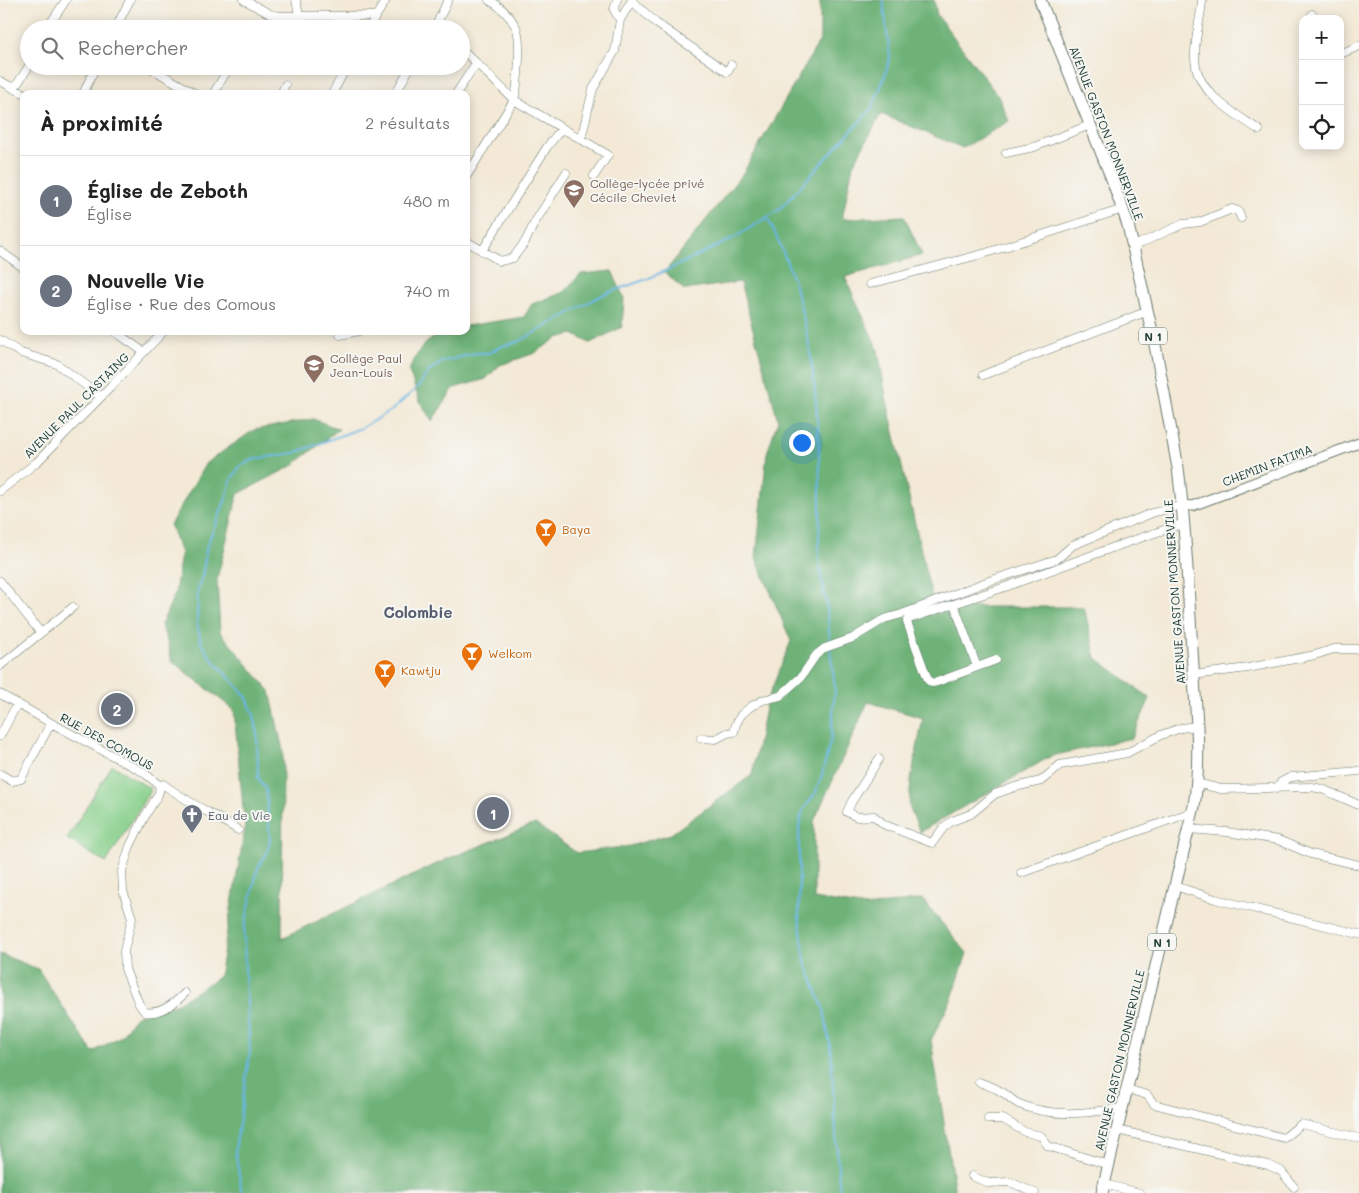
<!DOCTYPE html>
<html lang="fr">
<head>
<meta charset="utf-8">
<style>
  body { margin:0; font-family:Mali,sans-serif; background:#f6f6f6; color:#222 }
  .controls { position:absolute; right:15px; top:15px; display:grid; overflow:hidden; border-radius:10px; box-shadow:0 2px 12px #0003 }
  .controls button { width:45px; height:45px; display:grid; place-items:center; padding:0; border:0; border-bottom:1px solid #e0e0e0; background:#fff; color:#222; font:25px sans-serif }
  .you { position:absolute; left:801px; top:442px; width:18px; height:18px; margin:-12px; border:4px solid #fff; border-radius:50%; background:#1a73e8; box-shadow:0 0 0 8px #1a73e833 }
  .badge { display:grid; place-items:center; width:32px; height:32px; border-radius:50%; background:#c8321e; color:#fff; font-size:16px; font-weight:700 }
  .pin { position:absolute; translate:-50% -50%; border:2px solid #fff; box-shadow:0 1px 5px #0006 }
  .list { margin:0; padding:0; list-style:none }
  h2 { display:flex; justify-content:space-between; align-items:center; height:65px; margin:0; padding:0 20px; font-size:21px }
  h2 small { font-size:16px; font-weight:400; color:#767676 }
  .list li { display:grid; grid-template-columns:32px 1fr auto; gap:15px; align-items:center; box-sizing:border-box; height:90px; padding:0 20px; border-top:1px solid #e0e0e0 }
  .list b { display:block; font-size:19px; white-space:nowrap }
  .list p { margin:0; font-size:16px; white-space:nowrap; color:#767676 }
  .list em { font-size:16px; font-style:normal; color:#767676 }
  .icon { flex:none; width:28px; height:28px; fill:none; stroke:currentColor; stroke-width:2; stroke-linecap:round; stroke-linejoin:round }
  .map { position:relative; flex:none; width:1359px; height:1193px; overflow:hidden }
  .search { position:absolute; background:#fff; box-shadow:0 2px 12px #0003; left:20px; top:20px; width:450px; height:55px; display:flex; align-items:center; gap:12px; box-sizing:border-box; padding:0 18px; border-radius:28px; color:#767676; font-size:19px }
  .panel { position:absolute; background:#fff; box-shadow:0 2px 12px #0003; left:20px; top:90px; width:450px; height:245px; border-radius:10px }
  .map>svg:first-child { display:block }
</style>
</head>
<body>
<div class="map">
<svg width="1359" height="1193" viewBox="0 0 1359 1193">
  <rect width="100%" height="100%" fill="#f6f6f2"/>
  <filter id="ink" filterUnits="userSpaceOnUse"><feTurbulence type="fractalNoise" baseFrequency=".02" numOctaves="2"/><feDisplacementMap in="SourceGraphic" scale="10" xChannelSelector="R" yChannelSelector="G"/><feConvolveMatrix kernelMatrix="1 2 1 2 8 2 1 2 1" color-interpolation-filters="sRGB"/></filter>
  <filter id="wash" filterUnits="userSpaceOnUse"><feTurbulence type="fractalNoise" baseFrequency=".0096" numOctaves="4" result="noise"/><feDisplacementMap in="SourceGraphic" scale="20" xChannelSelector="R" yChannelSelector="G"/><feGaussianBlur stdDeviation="1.12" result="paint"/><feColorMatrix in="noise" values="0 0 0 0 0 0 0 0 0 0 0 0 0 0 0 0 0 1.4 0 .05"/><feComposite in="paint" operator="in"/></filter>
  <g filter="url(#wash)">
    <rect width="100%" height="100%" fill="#f3e9d6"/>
    <path fill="#88d08c" stroke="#548660" d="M112 765 151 789 106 863 67 839Z"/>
    <path fill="#6eb278" stroke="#467856" d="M820 0H934L937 15 998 96 1009 121 963 148 881 114 853 165 842 219 904 216 922 255 845 277 878 350 886 397 934 607H1084L1096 658 1150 698 1132 738 1051 756 920 832 909 806 911 779 923 718 868 702 814 821V899L867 907 922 899 967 953 952 998 931 1040 955 1193H0V954L38 969 87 1044 93 1052 121 1036 136 1016 178 1003 219 977 245 829 234 710 171 660 168 644 161 625 175 594 181 553 170 525 206 463 254 430 313 419 339 429 292 466 238 494 217 579 220 632 270 691 283 751 282 938 445 860 535 824 577 853 630 846 671 834 752 775 766 703 791 641 756 558 767 453 778 420 740 282 684 290 665 272 743 173 820 40Z
      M612 271 624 298 622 327 590 343 573 334 557 338 535 353 500 365 486 379 454 388 432 421 420 402 409 371C421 342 434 331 466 331V326L524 317 532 304 562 293 581 274Z"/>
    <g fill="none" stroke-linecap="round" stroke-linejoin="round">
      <path stroke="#6bb7e4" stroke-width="2" d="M767 217C814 306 820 411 820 510 820 527 818 543 819 560 819 574 824 588 826 601 828 615 829 629 830 643
        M830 648 835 688 831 738 822 775 815 794 803 810 799 826V917L805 961 824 1010 831 1052 839 1183 841 1193
        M242 1193 235 1151 250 1051 245 973 244 929 258 867 267 853 270 840 266 789 258 778 257 730 254 715 246 696 212 659 201 643 197 622 198 588 202 577 207 545 226 499 231 480 240 466 255 459 294 453 361 428 392 410 419 386 428 372 442 362 476 353H489L502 346 518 342 602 295 647 279 676 266 732 239 779 210 872 108 884 79 890 56 883 0"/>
    </g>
  </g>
  <g filter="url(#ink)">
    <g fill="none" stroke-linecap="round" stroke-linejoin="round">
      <g stroke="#69796d" stroke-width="9">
        <path id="minor" d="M244 0 270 14 278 16H375
          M296 0 299 15
          M617 0 614 10 620 20
          M1202 0C1201 19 1194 39 1195 58 1196 93 1233 112 1259 130
          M632 1 656 23 727 72 731 65
          M1312 14V19
          M49 29 52 21 66 0
          M115 29 130 0
          M368 29 386 0
          M443 29 438 21 448 0
          M461 48 514 100 608 155 594 176
          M1340 54 1359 46
          M147 66 196 94
          M0 81 25 94
          M14 89 29 66
          M83 94 96 66
          M213 94 230 66
          M281 94 285 85
          M332 94 347 66
          M395 94 411 66
          M456 94 476 63
          M581 139 593 89 615 51 620 20 632 0
          M1006 153 1034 147 1090 125
          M466 177 514 100C518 87 522 39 516 27 510 16 500 6 489 0
          M466 241 500 261 513 258 525 242 535 222 566 173
          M1134 246 1183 224 1200 222 1232 209 1238 211 1241 218
          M0 251 24 268
          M482 251 547 147 562 128
          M870 284 986 253 1123 209
          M114 331 144 352
          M340 335 359 331
          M0 340 21 353 57 364 101 397
          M983 375 1148 311
          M0 491 37 462 101 397 164 331
          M0 581 40 632
          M954 604 977 667
          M996 660 937 682 932 683 928 680 907 622 909 619 1008 586 1117 546 1184 523
          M0 666 73 607
          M1193 675 1248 668 1315 655 1334 649H1359
          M0 694 51 723 143 772 158 784 160 788 158 795 145 816 130 846 122 871 123 891 132 918 124 951 125 969 139 1004 145 1012C160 1015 175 1003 185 993
          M0 736 17 704
          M701 738 716 739 727 733 734 732 736 724 741 715 750 707 763 700 780 696 801 677 816 655 825 648 853 638 884 619 902 614 989 581 1057 559 1073 545 1152 513 1182 505
          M879 759 852 801 847 812 857 817 874 816 885 825 932 843 944 827 952 821 971 814 995 794 1015 787 1041 781 1060 765 1127 753 1161 735 1181 728 1197 726
          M0 774 12 781 21 779 51 723
          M1196 783 1221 789 1312 787 1322 789 1359 805
          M159 786 163 784C187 802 213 814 238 830
          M1276 789 1281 782 1291 777 1359 771
          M1188 829 1227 832 1278 840 1311 854 1359 865
          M1021 873 1192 812
          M1175 886 1215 899 1359 934
          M979 1082C986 1085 994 1087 1000 1091 1007 1094 1012 1101 1019 1104 1051 1118 1089 1113 1122 1108
          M1127 1089 1147 1095 1154 1104 1284 1138 1301 1124 1359 1138
          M988 1119H1003L1025 1132 1041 1136 1048 1146 1109 1165
          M1117 1130 1268 1165 1281 1171 1294 1187
          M972 1176 988 1183 1010 1182 1035 1193
          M1104 1184 1140 1193"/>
      </g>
      <g stroke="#69796d" stroke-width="11">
        <path id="tertiary" d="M1182 505 1192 506 1359 443"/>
      </g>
      <g stroke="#69796d" stroke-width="13">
        <path id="primary" d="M1040 0 1112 179 1128 225 1155 345 1178 468C1186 529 1188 590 1192 650 1195 702 1202 755 1194 806L1102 1193"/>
      </g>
      <use href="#minor" stroke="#fff" stroke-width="8"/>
      <use href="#tertiary" stroke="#fff" stroke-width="9"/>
      <use href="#primary" stroke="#fff" stroke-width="11"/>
    </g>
  </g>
  <defs>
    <g id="school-pin" transform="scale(1.125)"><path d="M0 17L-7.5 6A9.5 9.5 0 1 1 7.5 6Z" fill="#8d6e63" stroke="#f6f6f2"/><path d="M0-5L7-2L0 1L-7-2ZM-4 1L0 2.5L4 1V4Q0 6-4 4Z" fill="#fff"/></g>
    <g id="bar-pin" transform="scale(1.125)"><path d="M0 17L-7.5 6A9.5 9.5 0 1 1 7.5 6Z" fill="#e8710a" stroke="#f6f6f2"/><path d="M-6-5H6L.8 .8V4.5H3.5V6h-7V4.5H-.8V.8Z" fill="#fff"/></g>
    <g id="church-pin" transform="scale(1.125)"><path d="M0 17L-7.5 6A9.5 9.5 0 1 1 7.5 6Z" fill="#6b7280" stroke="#f6f6f2"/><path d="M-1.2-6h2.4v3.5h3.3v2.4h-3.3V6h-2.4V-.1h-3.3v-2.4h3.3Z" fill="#fff"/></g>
  </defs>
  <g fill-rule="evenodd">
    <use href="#school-pin" x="574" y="190"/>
    <use href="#school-pin" x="314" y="365"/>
    <use href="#bar-pin" x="546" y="529"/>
    <use href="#bar-pin" x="472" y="653"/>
    <use href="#bar-pin" x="385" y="670"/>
    <use href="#church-pin" x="192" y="815"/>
  </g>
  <g text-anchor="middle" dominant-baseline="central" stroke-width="4" stroke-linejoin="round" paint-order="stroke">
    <g fill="#f6f6f2" stroke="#60746d" stroke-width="1">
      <rect x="1139" y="327.5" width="28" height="17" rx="4"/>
      <rect x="1148" y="933.5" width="28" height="17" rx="4"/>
    </g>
    <g font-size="11" font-weight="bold" fill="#1f3d34">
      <text x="1153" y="336">N 1</text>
      <text x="1162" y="942">N 1</text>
    </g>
    <g font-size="12" fill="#1f3d34" stroke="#f6f6f2">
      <text transform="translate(1107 133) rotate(69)">AVENUE GASTON MONNERVILLE</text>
      <text transform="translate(76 405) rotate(-45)">AVENUE PAUL CASTAING</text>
      <text transform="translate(1267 465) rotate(-21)">CHEMIN FATIMA</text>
      <text transform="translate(1174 592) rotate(-94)">AVENUE GASTON MONNERVILLE</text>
      <text transform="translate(107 741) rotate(29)">RUE DES COMOUS</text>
      <text transform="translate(1119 1060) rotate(-77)">AVENUE GASTON MONNERVILLE</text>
    </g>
    <g font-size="12" fill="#785e54" stroke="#f6f6f2" text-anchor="start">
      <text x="590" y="183">Collège-lycée privé<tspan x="590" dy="14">Cécile Cheviet</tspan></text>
      <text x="330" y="358">Collège Paul<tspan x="330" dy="14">Jean-Louis</tspan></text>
    </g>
    <g font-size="12" fill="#c56008" stroke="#f6f6f2" text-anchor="start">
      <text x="562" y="529">Baya</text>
      <text x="488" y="653">Welkom</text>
      <text x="401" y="670">Kawtju</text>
    </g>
    <g font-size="12" fill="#5b616d" stroke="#f6f6f2" text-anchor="start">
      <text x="208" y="815">Eau de Vie</text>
    </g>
    <g font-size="15" font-weight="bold" fill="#555c6e" stroke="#f6f6f2">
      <text x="418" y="612">Colombie</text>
    </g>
  </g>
</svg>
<div class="controls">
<button>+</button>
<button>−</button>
<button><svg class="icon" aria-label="locate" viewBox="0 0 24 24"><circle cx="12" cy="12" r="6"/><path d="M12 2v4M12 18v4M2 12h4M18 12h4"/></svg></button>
</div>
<div class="you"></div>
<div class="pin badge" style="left:493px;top:813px;background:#6b7280">1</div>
<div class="pin badge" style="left:117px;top:709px;background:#6b7280">2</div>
<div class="search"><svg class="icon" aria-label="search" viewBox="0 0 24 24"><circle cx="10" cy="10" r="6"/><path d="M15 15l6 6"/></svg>Rechercher</div>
<section class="panel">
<h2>À proximité<small>2 résultats</small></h2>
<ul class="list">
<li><span class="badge" style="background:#6b7280">1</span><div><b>Église de Zeboth</b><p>Église</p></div><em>480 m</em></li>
<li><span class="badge" style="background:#6b7280">2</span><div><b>Nouvelle Vie</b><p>Église · Rue des Comous</p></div><em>740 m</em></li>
</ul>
</section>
</div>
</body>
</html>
